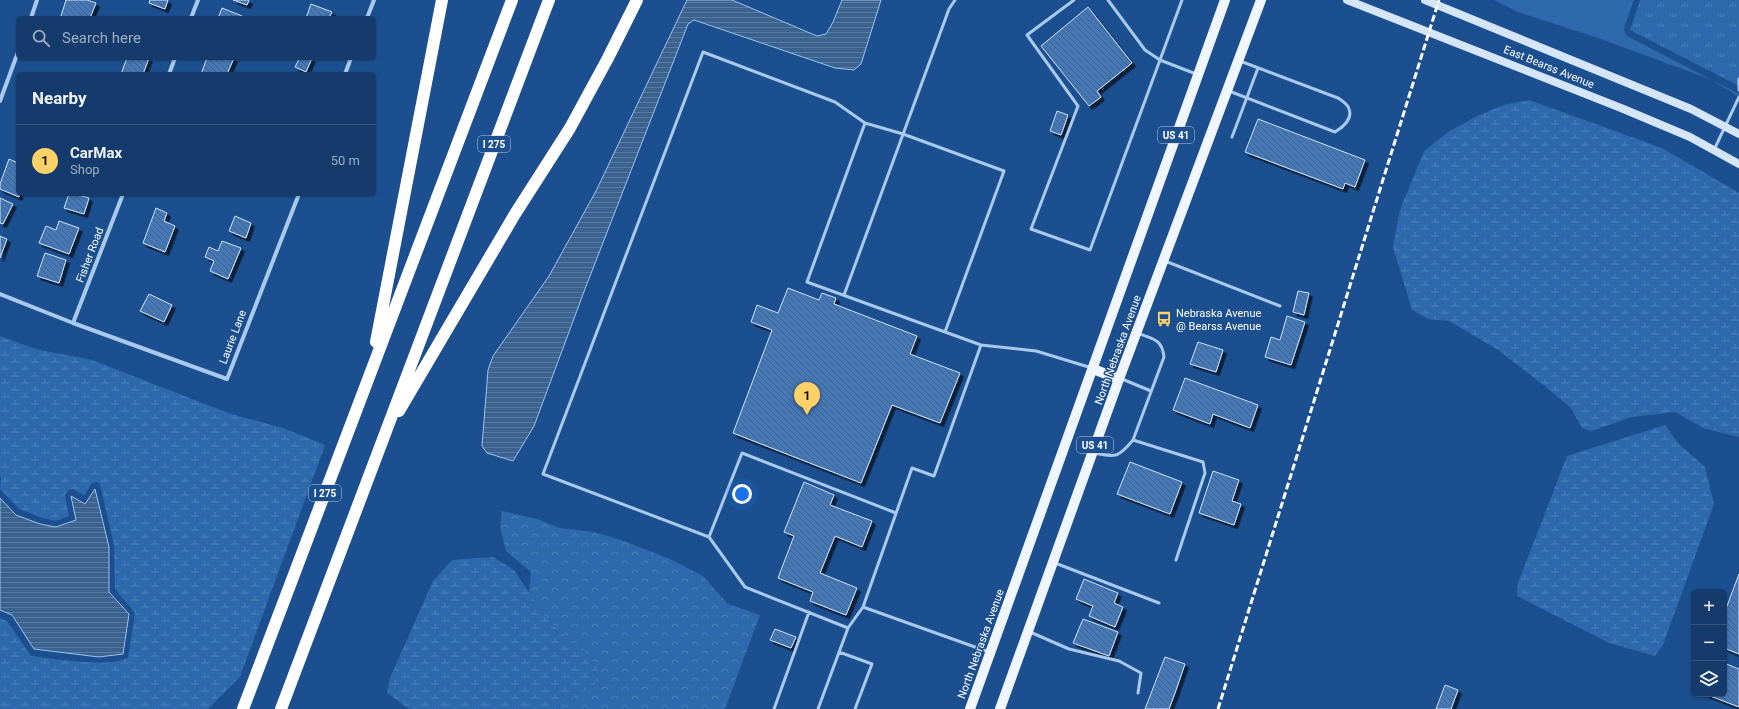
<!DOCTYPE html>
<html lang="en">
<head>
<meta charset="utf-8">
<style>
  body { margin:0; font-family:Roboto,sans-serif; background:#214673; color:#f1f3f6 }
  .controls { position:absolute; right:12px; bottom:12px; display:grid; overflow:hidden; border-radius:6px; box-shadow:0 1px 3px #0004 }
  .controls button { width:36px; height:36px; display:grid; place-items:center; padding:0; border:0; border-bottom:1px solid #33557e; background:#143b6b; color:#f1f3f6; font:20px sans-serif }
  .you { position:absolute; left:742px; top:494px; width:14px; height:14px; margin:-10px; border:3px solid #fff; border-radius:50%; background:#1a73e8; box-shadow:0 0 0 6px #1a73e833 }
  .badge { display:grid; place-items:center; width:26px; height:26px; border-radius:50%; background:#ffd166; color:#111; font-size:13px; font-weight:700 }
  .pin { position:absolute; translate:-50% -33px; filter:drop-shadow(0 1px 2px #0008) }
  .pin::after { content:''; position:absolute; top:21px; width:14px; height:12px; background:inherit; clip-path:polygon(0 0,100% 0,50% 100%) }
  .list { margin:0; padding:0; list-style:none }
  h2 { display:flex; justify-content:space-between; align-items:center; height:52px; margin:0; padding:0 16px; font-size:17px }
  h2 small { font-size:13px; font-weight:400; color:#9dadc1 }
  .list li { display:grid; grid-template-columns:26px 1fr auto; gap:12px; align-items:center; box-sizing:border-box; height:72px; padding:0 16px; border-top:1px solid #33557e }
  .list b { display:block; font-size:15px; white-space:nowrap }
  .list p { margin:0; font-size:13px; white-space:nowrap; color:#9dadc1 }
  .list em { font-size:13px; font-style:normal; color:#9dadc1 }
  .icon { flex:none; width:22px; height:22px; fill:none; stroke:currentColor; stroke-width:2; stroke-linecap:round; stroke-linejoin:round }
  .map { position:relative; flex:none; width:1739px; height:709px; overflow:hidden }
  .search { position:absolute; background:#143b6b; box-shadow:0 1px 3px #0004; left:16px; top:16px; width:360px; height:44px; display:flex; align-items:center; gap:10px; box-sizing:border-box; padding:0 14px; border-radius:6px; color:#9dadc1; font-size:15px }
  .panel { position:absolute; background:#143b6b; box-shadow:0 1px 3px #0004; left:16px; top:72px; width:360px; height:124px; border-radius:6px }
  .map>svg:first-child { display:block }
</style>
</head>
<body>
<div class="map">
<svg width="1739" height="709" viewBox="0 0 1739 709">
  <defs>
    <pattern id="grass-tufts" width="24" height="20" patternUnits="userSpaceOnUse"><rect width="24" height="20" fill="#2e69ad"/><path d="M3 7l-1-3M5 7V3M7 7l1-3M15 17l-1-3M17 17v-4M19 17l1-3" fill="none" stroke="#4d80b9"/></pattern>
    <pattern id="forest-crowns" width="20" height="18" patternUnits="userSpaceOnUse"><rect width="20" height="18" fill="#2e69ad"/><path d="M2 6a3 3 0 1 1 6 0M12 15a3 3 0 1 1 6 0" fill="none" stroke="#4d80b9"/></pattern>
    <pattern id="wetland-marsh" width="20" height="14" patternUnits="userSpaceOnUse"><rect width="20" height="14" fill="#2e69ad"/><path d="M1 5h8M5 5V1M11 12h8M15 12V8" fill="none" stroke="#4d80b9"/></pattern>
    <pattern id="water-rules" width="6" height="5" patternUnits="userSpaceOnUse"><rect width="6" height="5" fill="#3c6290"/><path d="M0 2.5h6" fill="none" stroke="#597aa1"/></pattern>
    <pattern id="building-back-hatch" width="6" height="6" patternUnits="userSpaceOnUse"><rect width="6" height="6" fill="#4478b7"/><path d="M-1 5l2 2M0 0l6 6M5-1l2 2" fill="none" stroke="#486282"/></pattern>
    <filter id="shadow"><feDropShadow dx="3.5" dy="3.5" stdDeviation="0" flood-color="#0009"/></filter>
  </defs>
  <rect width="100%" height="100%" fill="#1b4f8f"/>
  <path fill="url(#grass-tufts)" d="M1640 0H1739V86L1630 30Z"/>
  <path fill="url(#forest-crowns)" d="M502 511 537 519 560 528 594 532 621 540 670 559 703 576 728 604 760 615 725 709H557L568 699 595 686 582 647 549 622 529 593 531 572 506 551 500 527Z"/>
  <path fill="url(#wetland-marsh)" d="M1529 100 1662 148 1739 193V437L1703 428 1675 412 1632 417 1591 431 1582 428 1571 408 1546 387 1498 350 1449 321 1428 319 1412 310 1393 247 1400 210 1424 151 1448 132 1477 116 1504 105Z
    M0 336 35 349 92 360 228 413 283 428 325 445 240 677 208 709H0V618L7 621 31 656C50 658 115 669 128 657L135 613 115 589 114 545 100 484 97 482 92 483 84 495 73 489 69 490 65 495 69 516 56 521 43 518 19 509 0 489 1 478 0 475Z
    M1665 425 1678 443 1705 467 1714 504 1663 645 1655 656 1609 643 1517 596 1518 583 1567 456Z
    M493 557 514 570 549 622 582 647 598 669 595 686 568 699 557 709H409L387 693 390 678 433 581 452 560Z"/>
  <path fill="#2e69ad" d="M1494 0H1634L1624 28 1625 33 1627 36 1739 94V97L1712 80 1601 39 1518 12Z"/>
  <path fill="url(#water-rules)" stroke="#9cc4f0" d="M687 0H732L817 36 826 34 833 22 842 0H881L861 64 854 70 835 68 694 20 688 24 585 289 534 426 513 461 487 453 482 446 488 370 493 356 549 276 596 191Z
    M95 489 109 547V592L129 614 123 654 99 657 34 649 12 615 0 610V498L16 515 40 524 56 527 76 520 71 496 85 504Z"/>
  <path fill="url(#building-back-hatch)" stroke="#cfe3fa" filter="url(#shadow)" d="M66 0H87L96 3 90 18H66L61 16Z
    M150 0H168L165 9 149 3Z
    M233 0H249L247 5Z
    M311 4 332 12 329 18H306Z
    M1088 7 1132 63 1097 91 1101 97 1089 106 1041 46Z
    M222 8 242 16 241 18H218Z
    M127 58H149L143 74H121Z
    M207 58H234L227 74H201Z
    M297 58H312L306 72 295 67 299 59Z
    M1057 111 1068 115 1061 135 1050 131Z
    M1258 119 1365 160 1355 187 1345 183 1343 189 1245 152Z
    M9 159 18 163 19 197 0 189V184Z
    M69 194H75L89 198 84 214 64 208Z
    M0 198 13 204 3 224 0 223Z
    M156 208 167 213 164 221 175 226 165 252 143 243Z
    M235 216 251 223 246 238 229 231Z
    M59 221 79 228 69 254 39 243 46 226 56 230Z
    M0 236 7 239 0 258Z
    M222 241 241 248 228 279 210 271 214 261 205 257 209 247 218 251Z
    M45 253 66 260 59 283 37 276Z
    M788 288 819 300 822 293 836 298 834 304 917 336 910 354 960 373 940 423 892 405 861 483 733 433 772 330 751 322 757 305 778 313Z
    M1298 291 1309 293 1304 315 1293 312Z
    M149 294 172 305 164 322 140 311Z
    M1287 316 1305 322 1291 365 1265 357 1271 337 1280 340Z
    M1198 342 1223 350 1216 372 1190 364Z
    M1185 378 1258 405 1250 428 1213 414 1210 424 1173 410Z
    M1130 462 1182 482 1170 514 1117 494Z
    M1213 471 1239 480 1232 501 1241 504 1234 525 1199 513Z
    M804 482 834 495 830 505 872 521 862 547 835 536 820 573 857 588 846 615 810 601 813 592 778 578 794 536 784 532Z
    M1739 574V654L1724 648V614Z
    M1084 579 1118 593 1114 603 1123 607 1115 627 1089 616 1093 606 1076 599Z
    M1083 619 1118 632 1109 656 1073 643Z
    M775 629 796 637 791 648 770 640Z
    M1165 657 1185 664 1175 693 1169 709H1145Z
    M1724 663 1739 669V707L1705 694H1724Z
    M1445 685 1458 690 1451 709H1436Z"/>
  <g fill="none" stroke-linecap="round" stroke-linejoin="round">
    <path stroke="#a9c9ee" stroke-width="3" d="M1074 0 1027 35 1078 106 1031 229 1090 250 1160 60 1196 74
      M1108 0 1145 50 1160 60 1182 0
      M1739 79V90
      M1229 91 1335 132C1342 128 1353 119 1349 109 1348 104 1342 101 1338 98L1240 61
      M865 123 807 282 981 345 1036 351 1092 368
      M1232 137 1258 68
      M1714 150 1739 97
      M1165 261 1280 306
      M844 295 949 9 955 0
      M1122 379 1151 391
      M1133 440 1164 357C1162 339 1153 339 1137 333
      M1094 453C1116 458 1119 457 1133 440L1203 462 1205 473 1176 560
      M709 537 742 453 896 513
      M1055 563 1159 603
      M863 607 989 652
      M848 628 745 587 709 537 543 474 703 52 835 102 865 123 903 134 1004 171 945 332
      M1030 632 1069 649 1119 661 1141 673 1138 693
      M839 652 872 664 855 709
      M774 709 809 612
      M818 709 848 628 863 607 912 468 934 476 981 345"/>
    <path stroke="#a9c9ee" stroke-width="4" d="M31 18 37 0
      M191 18 198 0
      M367 18 374 0
      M169 74 175 58
      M345 74 351 58
      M0 101 18 52
      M0 294 73 323 227 379 299 194
      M73 323 123 194"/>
    <path stroke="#d6e6fa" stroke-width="8" d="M1347 0 1621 108 1690 137 1739 164
      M1425 0 1691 109 1739 134"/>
    <path stroke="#f0f6ff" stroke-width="10" d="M1093 369 1119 379
      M970 709 1225 0
      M1000 709 1119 379 1261 0"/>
    <path stroke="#fff" stroke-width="12" d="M376 342 442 0
      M399 411 515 214 570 128 608 58 637 0
      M243 709 512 0
      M281 709 549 0"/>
    <path stroke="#fff" stroke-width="3" stroke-dasharray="7 3" stroke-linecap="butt" d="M1218 709 1439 0"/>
  </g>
  <defs>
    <g id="bus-bare" transform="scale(1.2)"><path d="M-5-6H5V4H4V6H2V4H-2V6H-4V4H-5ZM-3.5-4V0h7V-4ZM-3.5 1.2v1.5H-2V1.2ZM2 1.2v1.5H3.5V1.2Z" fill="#ffd166" stroke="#1b4f8f" stroke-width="2.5" paint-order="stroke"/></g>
  </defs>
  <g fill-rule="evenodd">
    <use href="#bus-bare" x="1164" y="319"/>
  </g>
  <g text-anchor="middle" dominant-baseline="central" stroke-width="3" stroke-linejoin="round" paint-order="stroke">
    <g fill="#1b4f8f" stroke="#bbcadd" stroke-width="1">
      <rect x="1158" y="127" width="36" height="16" rx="3"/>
      <rect x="478" y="136" width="32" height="16" rx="3"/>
      <rect x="1077" y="437" width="36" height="16" rx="3"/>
      <rect x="309" y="485" width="32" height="16" rx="3"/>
    </g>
    <g font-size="10" font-weight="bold" fill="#fff">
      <text x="1176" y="135">US 41</text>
      <text x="494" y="144">I 275</text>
      <text x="1095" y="445">US 41</text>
      <text x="325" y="493">I 275</text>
    </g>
    <g font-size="11" fill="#fff" stroke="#1b4f8f">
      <text transform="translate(1549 67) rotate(22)">East Bearss Avenue</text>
      <text transform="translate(90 255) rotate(-69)">Fisher Road</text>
      <text transform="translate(233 337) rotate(-69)">Laurie Lane</text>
      <text transform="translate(1118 350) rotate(-70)">North Nebraska Avenue</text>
      <text transform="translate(981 644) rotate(-70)">North Nebraska Avenue</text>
    </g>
    <g font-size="11" fill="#fff" stroke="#1b4f8f" text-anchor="start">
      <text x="1176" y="313">Nebraska Avenue<tspan x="1176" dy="13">@ Bearss Avenue</tspan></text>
    </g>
  </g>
</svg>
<div class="controls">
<button>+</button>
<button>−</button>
<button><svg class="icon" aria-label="layers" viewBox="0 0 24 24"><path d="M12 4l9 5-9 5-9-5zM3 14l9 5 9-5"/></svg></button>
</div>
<div class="you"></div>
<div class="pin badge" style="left:807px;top:415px">1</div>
<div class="search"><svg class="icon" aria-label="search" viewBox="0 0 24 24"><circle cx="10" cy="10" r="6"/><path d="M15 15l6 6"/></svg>Search here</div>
<section class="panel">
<h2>Nearby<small></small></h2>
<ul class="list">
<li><span class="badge">1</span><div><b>CarMax</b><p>Shop</p></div><em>50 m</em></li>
</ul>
</section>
</div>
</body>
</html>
